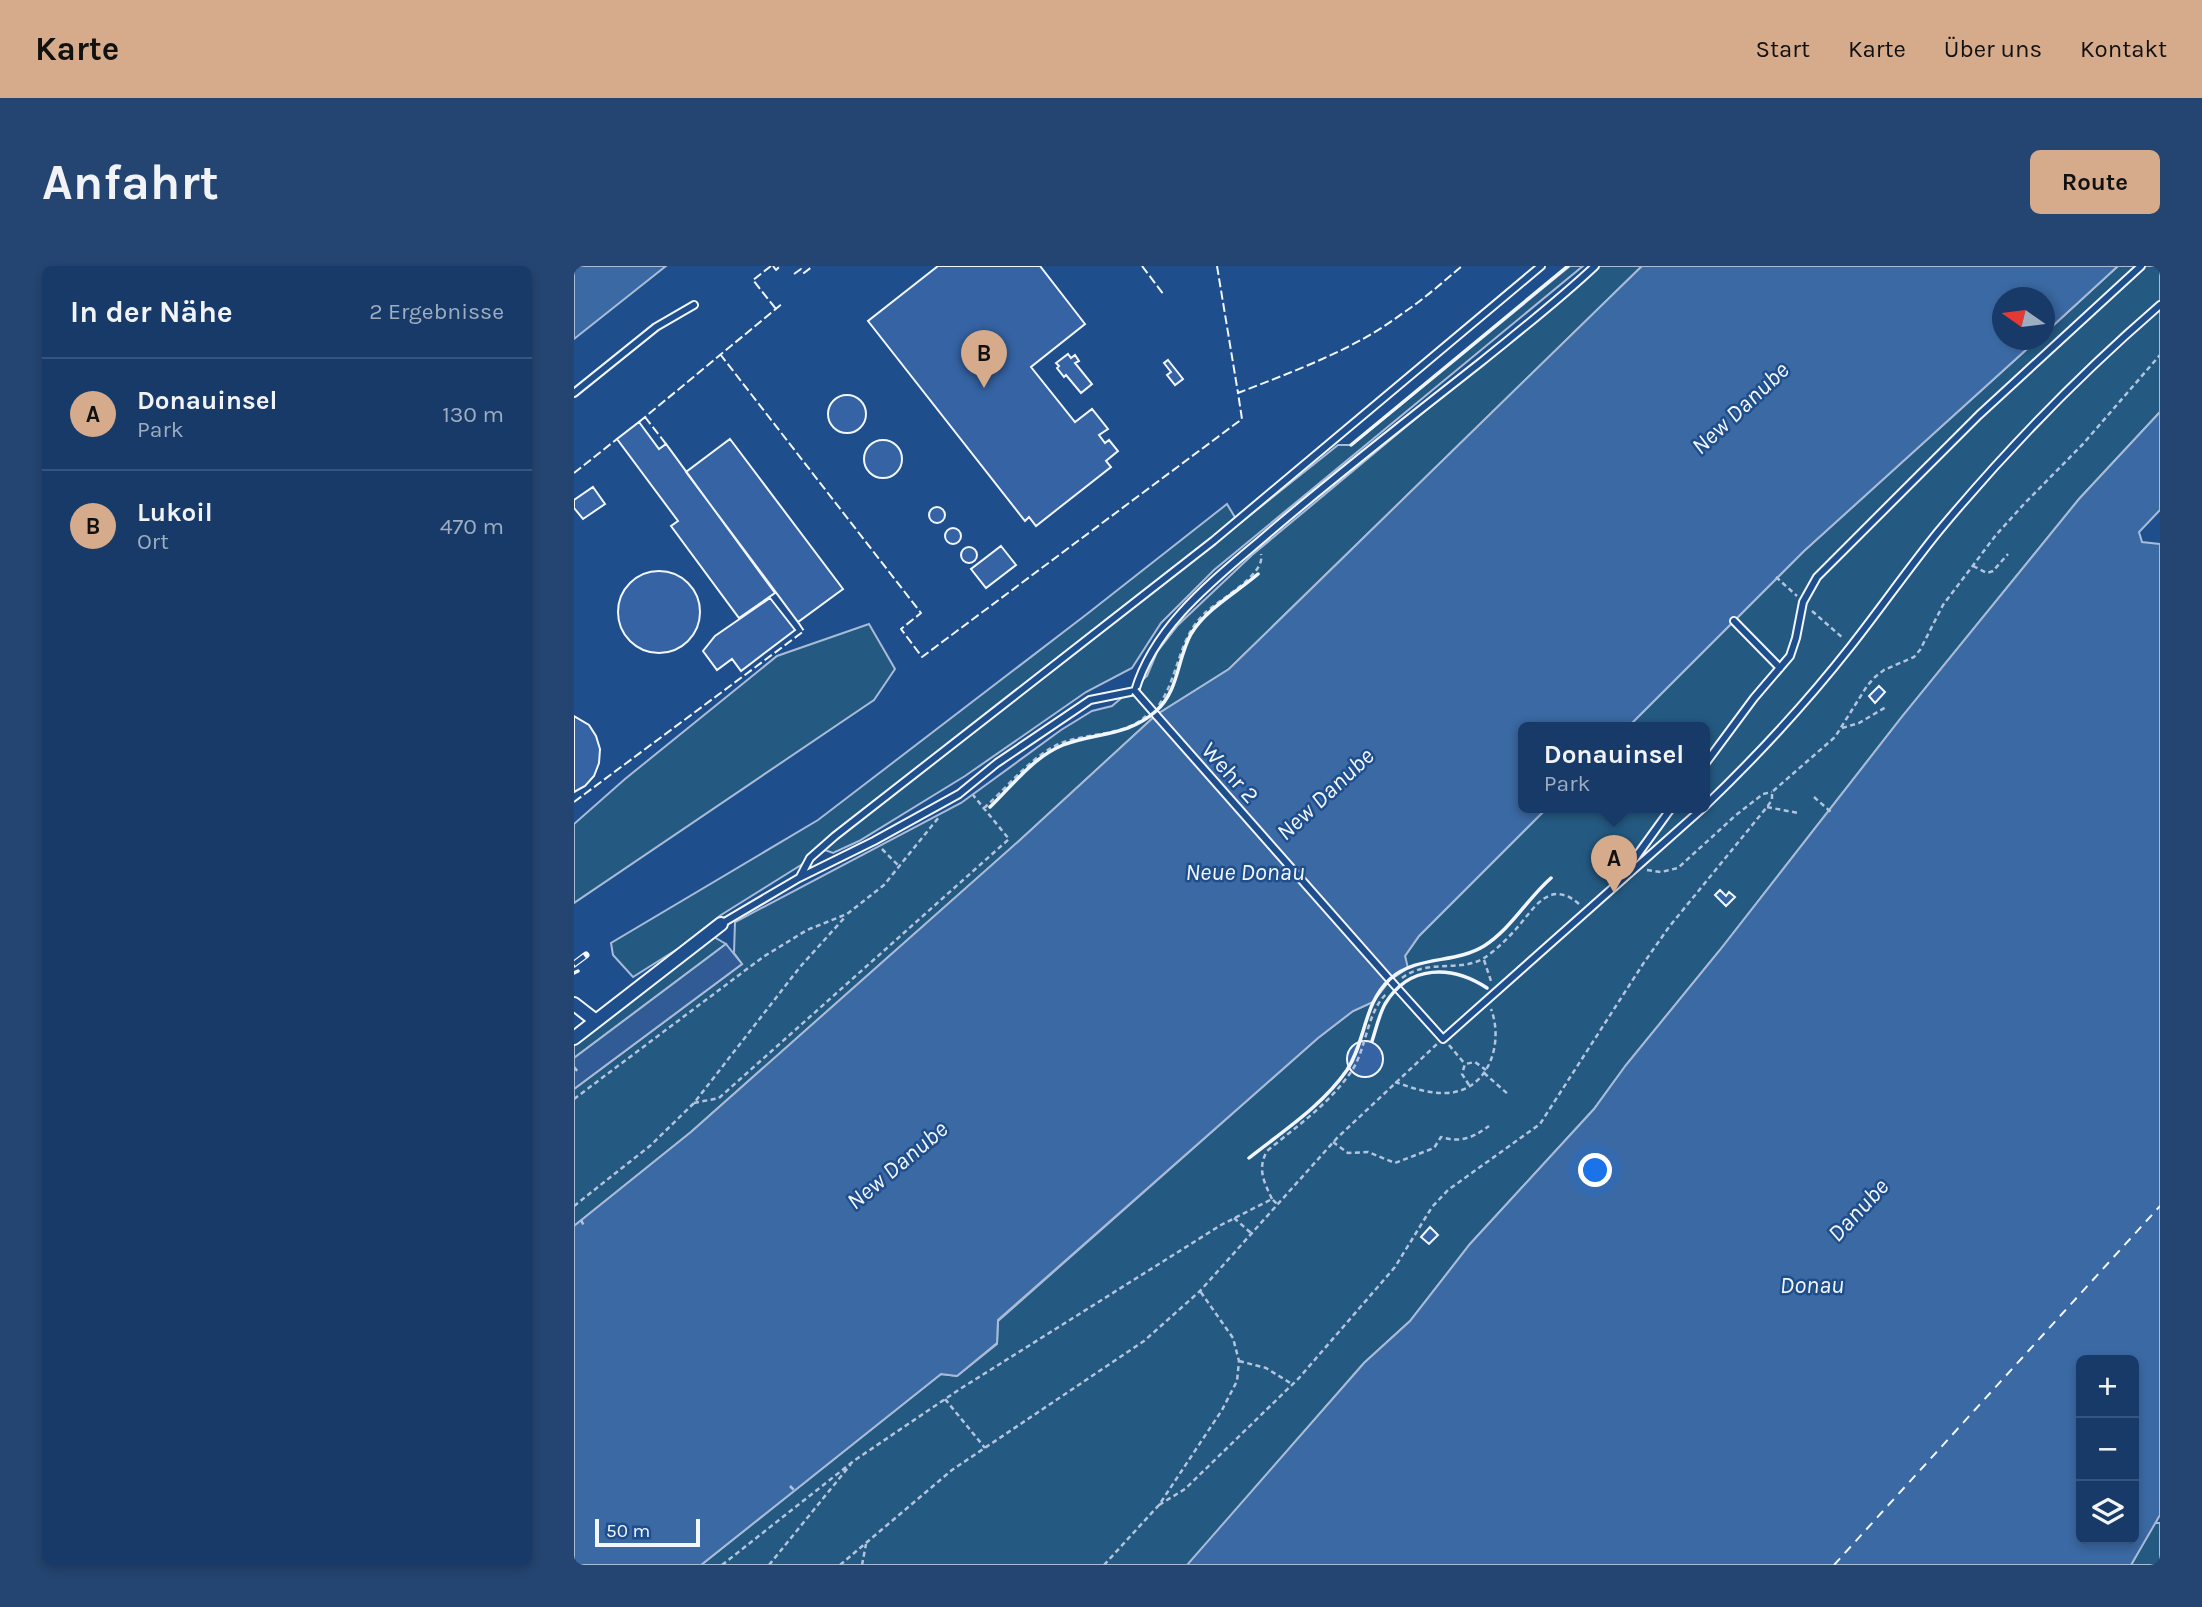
<!DOCTYPE html>
<html lang="de">
<head>
<meta charset="utf-8">
<style>
  body { margin:0; font-family:Karla,sans-serif; background:#244571; color:#f1f3f6 }
  .controls { position:absolute; right:21px; bottom:21px; display:grid; overflow:hidden; border-radius:10px; box-shadow:0 4px 10px #0003 }
  .controls button { width:63px; height:63px; display:grid; place-items:center; padding:0; border:0; border-bottom:2px solid #36547d; background:#173a69; color:#f1f3f6; font:35px sans-serif }
  .compass { position:absolute; left:1418px; top:21px; width:63px; height:63px; border-radius:50%; background:#173a69; box-shadow:0 4px 10px #0003; rotate:284deg }
  .scale { position:absolute; left:21px; bottom:18px; width:105px; box-sizing:border-box; padding-left:7px; border:4px solid #f2f6ff; border-top:0; font-size:19px; line-height:24px; white-space:nowrap; color:#f2f6ff; -webkit-text-stroke:5px #1f4e8c; paint-order:stroke }
  .you { position:absolute; left:1022px; top:905px; width:24px; height:24px; margin:-18px; border:5px solid #fff; border-radius:50%; background:#1a73e8; box-shadow:0 0 0 10px #1a73e833 }
  .badge { display:grid; place-items:center; width:46px; height:46px; border-radius:50%; background:#d6ab8b; color:#111; font-size:23px; font-weight:700 }
  .pin { position:absolute; translate:-50% -58px; filter:drop-shadow(0 2px 4px #0008) }
  .pin::after { content:''; position:absolute; top:37px; width:24px; height:21px; background:inherit; clip-path:polygon(0 0,100% 0,50% 100%) }
  .popup { position:absolute; left:944px; top:456px; width:192px; height:91px; box-sizing:border-box; display:grid; place-content:center; border-radius:10px; background:#173a69; filter:drop-shadow(0 2px 5px #0005); font-size:23px; white-space:nowrap; color:#9eadc0 }
  .popup b { font-size:26px; color:#f1f3f6 }
  .popup::after { content:''; position:absolute; left:50%; top:100%; margin-left:-14px; border:14px solid transparent; border-top-color:#173a69 }
  .list { margin:0; padding:0; list-style:none }
  h2 { display:flex; justify-content:space-between; align-items:center; height:91px; margin:0; padding:0 28px; font-size:30px }
  h2 small { font-size:23px; font-weight:400; color:#9eadc0 }
  .list li { display:grid; grid-template-columns:46px 1fr auto; gap:21px; align-items:center; box-sizing:border-box; height:112px; padding:0 28px; border-top:2px solid #36547d }
  .list b { display:block; font-size:26px; white-space:nowrap }
  .list p { margin:0; font-size:23px; white-space:nowrap; color:#9eadc0 }
  .list em { font-size:23px; font-style:normal; color:#9eadc0 }
  .icon { flex:none; width:38px; height:38px; fill:none; stroke:currentColor; stroke-width:2; stroke-linecap:round; stroke-linejoin:round }
  .map { position:relative; flex:none; width:1586px; height:1299px; overflow:hidden; border-radius:10px }
  header { display:flex; align-items:center; gap:42px; box-sizing:border-box; height:98px; padding:0 35px; background:#d6ab8b; color:#111 }
  header strong { font-size:33px }
  nav { display:flex; gap:38px; margin-inline-start:auto; font-size:24px }
  .intro { display:flex; align-items:center; justify-content:space-between; box-sizing:border-box; height:168px; padding:0 42px }
  h1 { margin:0; font-size:49px }
  .button { padding:18px 32px; border-radius:10px; background:#d6ab8b; color:#111; font-size:24px; font-weight:700 }
  main { display:flex; gap:42px; padding:0 42px }
  aside { flex:1; background:#173a69; border-radius:10px; box-shadow:0 4px 10px #0003 }
  .map>svg:first-child { display:block }
</style>
</head>
<body>
<header>
<strong>Karte</strong>
<nav><a>Start</a><a>Karte</a><a>Über uns</a><a>Kontakt</a></nav>
</header>
<div class="intro"><h1>Anfahrt</h1><a class="button">Route</a></div>
<main>
<aside>
<h2>In der Nähe<small>2 Ergebnisse</small></h2>
<ul class="list">
<li><span class="badge">A</span><div><b>Donauinsel</b><p>Park</p></div><em>130 m</em></li>
<li><span class="badge">B</span><div><b>Lukoil</b><p>Ort</p></div><em>470 m</em></li>
</ul>
</aside>
<div class="map">
<svg width="1586" height="1299" viewBox="0 0 1586 1299">
  <rect width="100%" height="100%" fill="#1f4e8c"/>
  <path fill="#245a82" stroke="#a8bbd7" stroke-width="2" d="M996 0H1009L640 304 587 357 558 402 512 426 391 510 285 575 259 587 251 584 147 649 105 682 59 711 39 689 37 677 244 554 513 348 653 238 665 258 764 179H778Z
    M1025 0H1068L655 403 582 449 446 574 117 866 0 960V823L168 698 160 687 161 656 387 537 487 464 518 445 538 440 573 410 583 386 604 359 678 289Z
    M1544 0H1586V146L1505 233 1327 452 1146 684 1052 799 1020 843 896 978 836 1055 790 1097 679 1224 665 1255 626 1299H127L367 1108 383 1110 423 1078 424 1055 744 772 779 745 799 736 816 714 833 702 831 690 845 670 974 541H1131V461H1054L1230 285 1463 74H1470L1471 67Z
    M295 358 321 403 300 434 0 637V558L51 513 203 390Z
    M140 671 152 678 0 792V778Z
    M1580 1257H1586V1299H1557Z"/>
  <path fill="#305b95" stroke="#a8bbd7" stroke-width="2" d="M152 678 168 698 0 823V792Z"/>
  <path fill="#3b69a3" stroke="#a8bbd7" stroke-width="2" fill-rule="evenodd" d="M0 0H92L0 73Z
    M1068 0H1544L1471 67 1470 32H1428V74H1463L1230 285 1054 461H949V541H974L845 670 831 690 834 702 816 714 799 736 779 745 744 772 424 1054 423 1077 383 1110 367 1108 127 1299H0V960L117 866 446 574 582 449 655 403Z
    M1586 146V244L1565 266 1568 276 1586 278V1249L1557 1299H613L790 1097 836 1055 896 978 1020 843 1052 799 1146 684 1327 452 1505 233ZM1507 1094H1560V1273H1507Z"/>
  <g fill="none" stroke-linecap="round" stroke-linejoin="round">
    <path stroke="#f2f6ff" stroke-width="2" stroke-dasharray="9 7" stroke-linecap="butt" d="M1260 1299 1586 940"/>
  </g>
  <path fill="#3563a3" stroke="#f2f6ff" stroke-width="2" d="M364 0H466L511 58 457 101 501 156 518 143 534 163 525 169 531 177 535 174 544 185 532 195 537 201 462 260 455 251 451 255 294 55Z
    M494 88 497 92 501 89 505 95 501 97 518 118 507 127 492 109 490 111 483 102 485 100 482 97Z
    M594 94 609 113 601 119 593 109 597 106 590 97Z
    M254 148a19 19 0 1 1 38 0a19 19 0 1 1-38 0Z
    M65 156 85 183 92 178 201 327 165 352 97 260 104 255 43 173Z
    M156 173 269 323 224 356 112 206Z
    M290 193a19 19 0 1 1 38 0a19 19 0 1 1-38 0Z
    M19 221 31 238 9 253 0 242V234Z
    M355 249a8 8 0 1 1 16 0a8 8 0 1 1-16 0Z
    M371 270a8 8 0 1 1 16 0a8 8 0 1 1-16 0Z
    M427 280 442 299 412 322 397 303Z
    M387 289a8 8 0 1 1 16 0a8 8 0 1 1-16 0Z
    M44 346a41 41 0 1 1 82 0a41 41 0 1 1-82 0Z
    M196 332 221 364 167 405 158 393 143 404 129 385 141 370Z
    M1305 420 1311 426 1301 437 1295 430Z
    M0 450 15 459 22 470 26 483 25 497 20 510 11 520 0 526Z
    M1146 624 1152 630 1155 626 1161 631 1152 640 1141 629Z
    M773 793a18 18 0 1 1 36 0a18 18 0 1 1-36 0Z
    M856 961 864 969 855 978 847 971Z"/>
  <g fill="none" stroke-linecap="round" stroke-linejoin="round">
    <g stroke="#f2f6ff" stroke-width="10">
      <path id="service" d="M0 127 82 61 120 39
        M1160 355 1206 402
        M582 449 816 714
        M1131 498 1180 432 1216 390 1222 372 1229 336 1243 311 1405 149 1567 0
        M1131 540C1183 490 1233 436 1277 380 1307 342 1334 303 1364 266 1433 183 1505 109 1586 39
        M1056 607V599L1098 541
        M226 611 236 592 261 570 639 275 967 0
        M147 658 225 612 300 575 385 528 423 497 516 434 561 425C581 357 644 311 696 266 765 207 836 152 907 96 945 65 985 34 1021 0
        M824 723 869 773 1130 541"/>
    </g>
    <g stroke="#f2f6ff" stroke-width="16">
      <path id="minor" d="M0 738 22 755
        M0 772 147 658"/>
    </g>
    <path stroke="#b3c4dc" stroke-width="2.5" stroke-dasharray="5 3.5" stroke-linecap="butt" d="M1399 300 1413 307 1419 305 1434 288
      M1202 311 1223 330
      M1238 345 1270 373
      M585 439C605 410 604 373 630 348 644 334 692 309 687 288
      M1268 462 1285 457 1312 441
      M1240 531 1258 547
      M1193 541 1224 547
      M410 542C434 521 455 492 485 478 512 466 550 471 572 450
      M308 583 325 600
      M1073 604 1087 606 1104 602 1162 549 1189 528 1198 526
      M910 694 918 718
      M828 712C854 692 886 707 910 692 921 685 933 673 942 663 960 643 975 612 1005 638
      M875 779 891 798
      M0 801 4 806
      M910 807 935 829
      M821 816C838 822 855 828 874 827 915 824 930 777 917 743
      M895 819 888 808 891 798 901 796 912 804
      M0 833 189 691 233 664 273 648 310 619 365 551
      M120 837 145 832 435 573 399 529
      M759 876 774 887 794 886 821 897 860 882 867 871C886 877 899 872 915 860
      M698 933C690 916 683 903 693 885 723 860 754 839 777 806 793 783 792 747 813 727
      M0 940 77 879 120 837 226 701 272 650
      M660 952 677 967
      M7 954 10 960
      M665 1095 692 1102 718 1118
      M371 1133 411 1182
      M216 1220 222 1226
      M585 1239 611 1223 725 1112 821 1001 858 941 874 924 966 858 1069 698 1095 661 1193 541 1198 534V526L1261 471 1293 420 1301 411 1310 404 1340 391 1346 384 1369 339 1422 269 1450 238 1509 178 1586 89
      M148 1299 281 1194 386 1123 647 959 698 933 703 938
      M195 1299 277 1198
      M266 1299 378 1204 570 1075 626 1025 763 872 863 778
      M288 1299 292 1278
      M530 1299 585 1239 648 1144 663 1115 665 1095 659 1072 626 1025"/>
    <use href="#service" stroke="#1f4e8c" stroke-width="6"/>
    <use href="#minor" stroke="#1f4e8c" stroke-width="12"/>
    <g stroke="#f2f6ff" stroke-width="7">
      <path id="rail" d="M0 698 12 689"/>
    </g>
    <use href="#rail" stroke="#1f4e8c" stroke-width="4.5" stroke-dasharray="13" stroke-linecap="butt"/>
    <g stroke="#f2f6ff" stroke-width="10" stroke-linecap="butt">
      <path id="service-bridge" d="M561 425 582 449
        M816 714 824 723"/>
    </g>
    <use href="#service-bridge" stroke="#1f4e8c" stroke-width="6"/>
    <path stroke="#f2f6ff" stroke-width="2" stroke-dasharray="9 3.5" stroke-linecap="butt" d="M197 0 179 14 202 43
      M199 0 202 4 205 1
      M568 0 590 29
      M643 0 664 127
      M220 8 227 3 230 7 239 0
      M146 88 347 347 327 363 348 391 668 153 664 127C720 105 780 84 829 47 850 33 869 16 888 0
      M71 151 92 178
      M65 156 209 37
      M0 207 43 173
      M0 536 230 365 224 356"/>
    <path stroke="#f2f6ff" stroke-width="3.5" d="M777 179 994 0
      M416 541C439 519 458 492 489 479 522 466 553 471 582 445 605 425 603 393 617 368 632 343 662 327 684 308
      M0 707 4 705
      M798 775C802 763 805 749 811 738 835 698 878 699 913 722
      M675 892C709 865 748 840 773 804 792 775 789 738 816 713 843 689 881 698 910 680 937 663 953 633 977 612"/>
  </g>
  <g text-anchor="middle" dominant-baseline="central" stroke-width="5" stroke-linejoin="round" paint-order="stroke">
    <g font-size="23" fill="#f2f6ff" stroke="#1f4e8c">
      <text transform="translate(656 507) rotate(48)">Wehr 2</text>
    </g>
    <g font-size="24" font-style="italic" fill="#f2f6ff" stroke="#1f4e8c">
      <text transform="translate(1166 142) rotate(-43)">New Danube</text>
      <text transform="translate(751 528) rotate(-43)">New Danube</text>
      <text x="671" y="606">Neue Donau</text>
      <text transform="translate(323 899) rotate(-40)">New Danube</text>
      <text transform="translate(1284 944) rotate(-47)">Danube</text>
      <text x="1238" y="1019">Donau</text>
    </g>
  </g>
</svg>
<div class="controls">
<button>+</button>
<button>−</button>
<button><svg class="icon" aria-label="layers" viewBox="0 0 24 24"><path d="M12 4l9 5-9 5-9-5zM3 14l9 5 9-5"/></svg></button>
</div>
<svg class="compass" viewBox="-18 -18 36 36"><path d="M0-13l5 13h-10z" fill="#e53935"/><path d="M0 13l5-13h-10z" fill="#9eadc0"/></svg>
<div class="scale">50 m</div>
<div class="you"></div>
<div class="pin badge" style="left:1040px;top:627px">A</div>
<div class="popup"><b>Donauinsel</b>Park</div>
<div class="pin badge" style="left:410px;top:122px">B</div>
</div>
</main>
</body>
</html>
